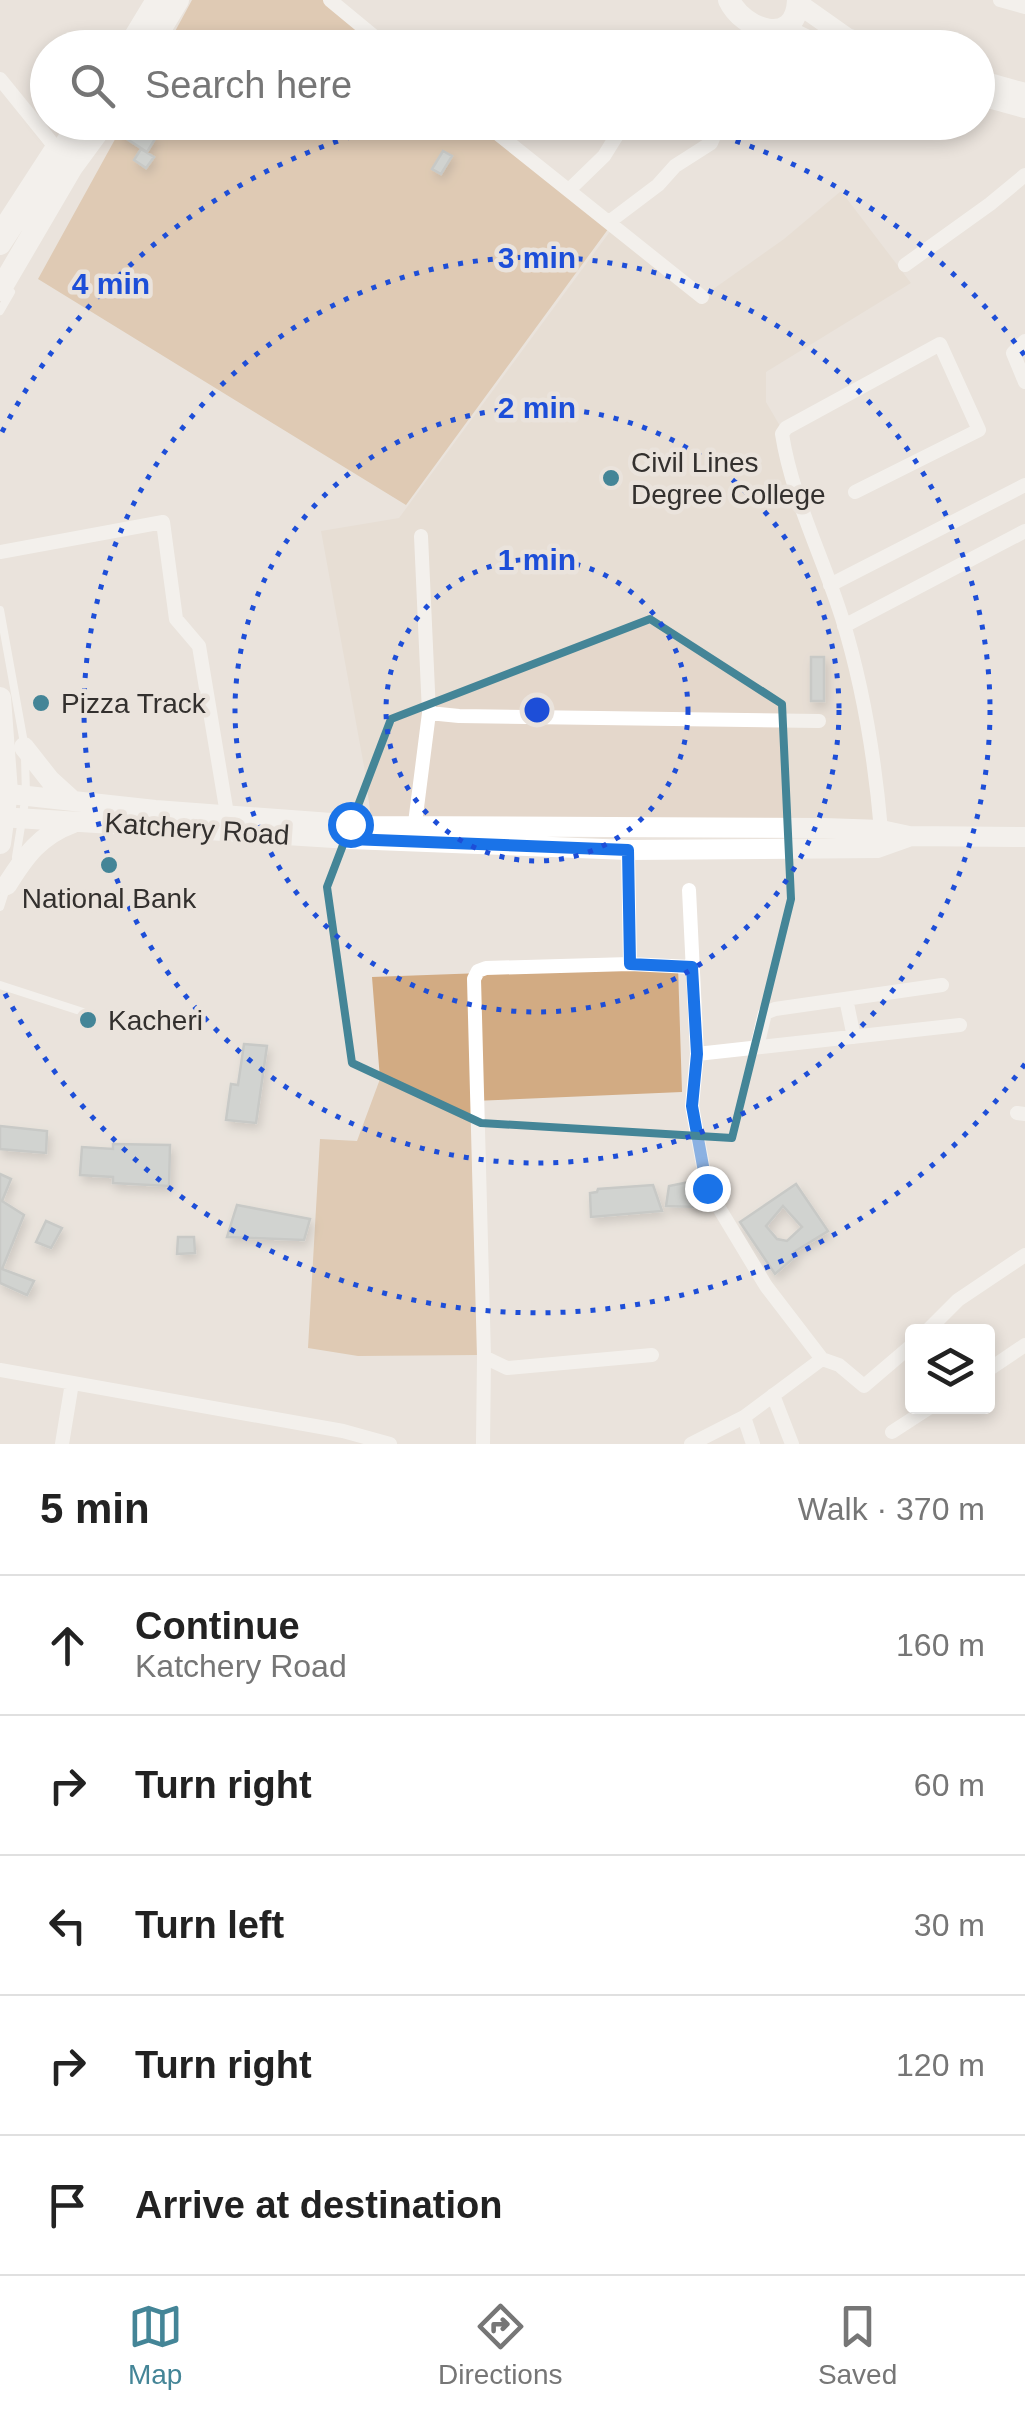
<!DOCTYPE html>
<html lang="en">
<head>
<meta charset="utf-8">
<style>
  body { margin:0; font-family:Helvetica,sans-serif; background:#f2f2f2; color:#222 }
  .controls { position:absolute; right:30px; bottom:30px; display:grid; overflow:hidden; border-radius:10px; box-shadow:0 5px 15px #0003 }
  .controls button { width:90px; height:90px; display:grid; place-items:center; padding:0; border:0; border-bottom:2px solid #e0e0e0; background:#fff; color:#222; font:50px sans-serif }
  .stop { position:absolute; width:30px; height:30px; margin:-22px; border:8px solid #1a73e8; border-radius:50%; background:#fff }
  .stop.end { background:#1a73e8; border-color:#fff; box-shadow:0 2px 10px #0008 }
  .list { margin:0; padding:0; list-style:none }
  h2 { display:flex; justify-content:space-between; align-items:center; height:130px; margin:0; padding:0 40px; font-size:42px }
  h2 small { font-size:32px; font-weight:400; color:#767676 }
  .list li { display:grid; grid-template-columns:65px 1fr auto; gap:30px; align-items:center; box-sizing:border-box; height:140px; padding:0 40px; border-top:2px solid #e0e0e0 }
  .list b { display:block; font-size:38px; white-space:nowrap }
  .list p { margin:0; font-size:32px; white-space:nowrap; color:#767676 }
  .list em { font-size:32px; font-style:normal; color:#767676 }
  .icon { flex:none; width:55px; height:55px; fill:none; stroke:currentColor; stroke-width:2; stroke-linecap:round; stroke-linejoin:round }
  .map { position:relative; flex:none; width:1025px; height:1444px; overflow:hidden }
  .search { position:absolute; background:#fff; box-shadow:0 5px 15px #0003; left:30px; right:30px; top:30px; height:110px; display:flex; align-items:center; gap:25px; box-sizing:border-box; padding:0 35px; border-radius:55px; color:#767676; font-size:38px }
  .sheet { height:830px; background:#fff }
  nav { display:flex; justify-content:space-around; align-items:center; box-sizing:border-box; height:140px; border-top:2px solid #e0e0e0; background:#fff; font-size:28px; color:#767676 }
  nav a { display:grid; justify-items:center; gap:5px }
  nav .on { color:#448597 }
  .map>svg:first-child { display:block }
</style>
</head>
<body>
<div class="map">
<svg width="1025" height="1444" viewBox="0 0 1025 1444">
  <defs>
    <filter id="shadow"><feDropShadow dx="3" dy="5.5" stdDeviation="5" flood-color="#0004"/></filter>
  </defs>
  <rect width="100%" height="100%" fill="#eae3dc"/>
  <path fill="#e4d7cb" d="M841 191 911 283 766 372V402L783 431 842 619 881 830 372 826 365 772 321 531 399 518 614 226 702 297 784 239Z"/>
  <path fill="#d2ab83" d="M192 0H323L386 47 166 48Z
    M124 123H484L614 221 406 505 38 279Z
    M678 966 682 1092 473 1101 479 1355 358 1356 308 1348 320 1139 357 1141 380 1079 372 977Z"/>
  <path fill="#b4bfc2" stroke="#9fa9ac" stroke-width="2.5" fill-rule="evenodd" filter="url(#shadow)" d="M129 122H147L142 131 155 139 147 152 121 135Z
    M141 149 154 157 146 168 134 160Z
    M443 151 452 156 441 174 432 169Z
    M811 657H824V701H811Z
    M244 1044 267 1046 256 1123 226 1120 231 1084 238 1085Z
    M0 1126 47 1131 46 1153 0 1149Z
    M113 1144 170 1145 169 1186 113 1183V1177L80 1175 82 1147 113 1149Z
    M0 1174 11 1179 2 1201 24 1215 2 1269 34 1281 27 1295 0 1283Z
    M689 1182 690 1186H696L698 1207 666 1206 669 1186Z
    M796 1184 828 1231 794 1252 796 1256 775 1274 740 1222ZM783 1206 802 1227 787 1241 777 1239 766 1226Z
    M653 1185 662 1211 591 1217 590 1193 597 1192 598 1189Z
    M237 1205 310 1219 304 1240 227 1237Z
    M46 1221 62 1228 51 1248 36 1242Z
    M178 1237H194L195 1253 177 1254Z"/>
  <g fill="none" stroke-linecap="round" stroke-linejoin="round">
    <path stroke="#fff" stroke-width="8" d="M0 222 52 142
      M0 311 11 292
      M0 610 24 743
      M16 857 26 795 25 757
      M0 907 7 885
      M0 985 86 1013"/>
    <path stroke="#fff" stroke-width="14" d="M330 0 388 48
      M1000 0 1025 7
      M0 79 60 153
      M483 122 702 297
      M569 190 604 156 622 127
      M609 222 658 185 675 166 711 143 720 122
      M905 265 990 204 1025 175
      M1025 341 1013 353 1025 382
      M855 492 979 430 940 344 786 428 782 434C792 498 823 557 842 618 863 686 875 760 881 830
      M0 552 163 522 176 619 199 646 227 814
      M830 585 1025 485
      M844 626 1025 531
      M429 713 459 716 819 721
      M414 831 429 713 421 536
      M628 850 630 964
      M689 890 697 1054 692 1106 707 1188 766 1286 822 1359 839 1365 864 1386 912 1345
      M846 999 854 1037
      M757 1047 765 1013 775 1009 942 985
      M697 1054 960 1025
      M1017 1113 1025 1114
      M926 1332 958 1300 1025 1255
      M484 1357 507 1368 652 1355
      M0 1370 343 1431 390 1444
      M988 1370 1025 1345
      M773 1395 792 1444
      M744 1417 753 1444
      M892 1432 932 1406
      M62 1444 72 1383
      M483 1444 484 1357 474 979 478 971 486 968 630 964 691 967
      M691 1444 744 1417 822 1359"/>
    <path stroke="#fff" stroke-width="20" d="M799 4 847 38 876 48
      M785 29 824 48
      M978 80 1025 93
      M978 95 1025 108
      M24 747 50 780 72 800
      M0 793 155 810 372 826 824 828 881 830 909 836 1025 837
      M0 817 350 839 628 850 877 848 908 837
      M7 885C25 856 40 835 73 823"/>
    <path stroke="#fff" stroke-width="22" d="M729 0C743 30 796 49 798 0
      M128 48 157 0
      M149 48 178 0
      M0 244 80 122
      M0 290 72 167 105 122
      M0 698 7 792 0 843"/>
  </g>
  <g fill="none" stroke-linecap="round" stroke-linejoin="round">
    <path stroke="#1a73e8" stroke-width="12" d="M350 824V839L628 850 630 964 692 967 697 1054 692 1106 707 1188"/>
  </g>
  <path d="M0 0H1025V1444H0ZM650 619 782 704 791 899 732 1138 481 1123 352 1063 327 887 391 719Z" fill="#eae3dc" fill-opacity=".55" fill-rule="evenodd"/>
  <path fill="none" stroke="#448597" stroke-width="8" stroke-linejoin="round" d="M650 619 782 704 791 899 732 1138 481 1123 352 1063 327 887 391 719Z"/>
  <g fill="none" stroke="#1d4ed8" stroke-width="5" stroke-dasharray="5 10">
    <circle cx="537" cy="710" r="151"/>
    <circle cx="537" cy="710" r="302"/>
    <circle cx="537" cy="710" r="453"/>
    <path d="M1025 1064A603 603 0 0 1 2 988M2 432A603 603 0 0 1 396 124M678 124A603 603 0 0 1 1025 356"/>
  </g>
  <g fill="#448597" stroke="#eae3dc" stroke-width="4">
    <circle cx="611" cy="478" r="10"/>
    <circle cx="41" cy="703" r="10"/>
    <circle cx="109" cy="865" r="10"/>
    <circle cx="88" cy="1020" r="10"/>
  </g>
  <g text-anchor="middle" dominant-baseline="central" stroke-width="9" stroke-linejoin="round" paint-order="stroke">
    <g font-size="28" fill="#33302e" stroke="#eae3dc" text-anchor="start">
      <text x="631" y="462">Civil Lines<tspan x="631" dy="32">Degree College</tspan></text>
      <text x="61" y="703">Pizza Track</text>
      <text x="109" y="898" text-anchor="middle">National Bank</text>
      <text x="108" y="1020">Kacheri</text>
    </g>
    <g font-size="28" fill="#33302e" stroke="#eae3dc">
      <text transform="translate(197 829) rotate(4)">Katchery Road</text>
    </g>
  </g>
  <circle cx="537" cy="710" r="15" fill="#1d4ed8" stroke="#eae3dc" stroke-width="5"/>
  <g font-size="30" text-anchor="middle" font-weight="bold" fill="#1d4ed8" stroke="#eae3dc" stroke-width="9" stroke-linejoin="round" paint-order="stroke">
    <text x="537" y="268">3 min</text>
    <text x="111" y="294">4 min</text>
    <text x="537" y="418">2 min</text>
    <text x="537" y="570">1 min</text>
  </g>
</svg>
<div class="controls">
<button><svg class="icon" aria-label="layers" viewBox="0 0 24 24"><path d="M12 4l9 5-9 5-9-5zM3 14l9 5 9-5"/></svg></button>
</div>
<div class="stop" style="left:350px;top:824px"></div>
<div class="stop end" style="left:707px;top:1188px"></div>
<div class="search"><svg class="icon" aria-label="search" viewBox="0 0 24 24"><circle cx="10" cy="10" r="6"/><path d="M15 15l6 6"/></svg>Search here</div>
</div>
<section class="sheet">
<h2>5 min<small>Walk · 370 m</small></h2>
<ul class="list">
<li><svg class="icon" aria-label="ahead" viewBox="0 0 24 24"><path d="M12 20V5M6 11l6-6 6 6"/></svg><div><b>Continue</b><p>Katchery Road</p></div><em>160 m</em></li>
<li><svg class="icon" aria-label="right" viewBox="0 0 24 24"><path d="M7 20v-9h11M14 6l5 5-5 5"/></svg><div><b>Turn right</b></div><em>60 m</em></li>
<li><svg class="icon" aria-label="left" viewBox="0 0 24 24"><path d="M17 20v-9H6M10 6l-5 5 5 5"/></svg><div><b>Turn left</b></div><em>30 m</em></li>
<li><svg class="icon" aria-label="right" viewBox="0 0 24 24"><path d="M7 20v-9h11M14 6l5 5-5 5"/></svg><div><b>Turn right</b></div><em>120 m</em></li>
<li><svg class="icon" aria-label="arrive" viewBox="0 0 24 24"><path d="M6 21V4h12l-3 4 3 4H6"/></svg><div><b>Arrive at destination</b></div></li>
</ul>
</section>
<nav>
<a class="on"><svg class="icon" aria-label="map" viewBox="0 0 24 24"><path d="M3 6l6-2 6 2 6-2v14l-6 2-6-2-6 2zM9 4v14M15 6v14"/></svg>Map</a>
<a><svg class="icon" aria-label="directions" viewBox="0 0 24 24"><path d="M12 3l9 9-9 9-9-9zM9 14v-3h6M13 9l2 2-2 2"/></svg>Directions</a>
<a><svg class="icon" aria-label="saved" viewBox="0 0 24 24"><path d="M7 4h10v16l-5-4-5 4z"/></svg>Saved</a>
</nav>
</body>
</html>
